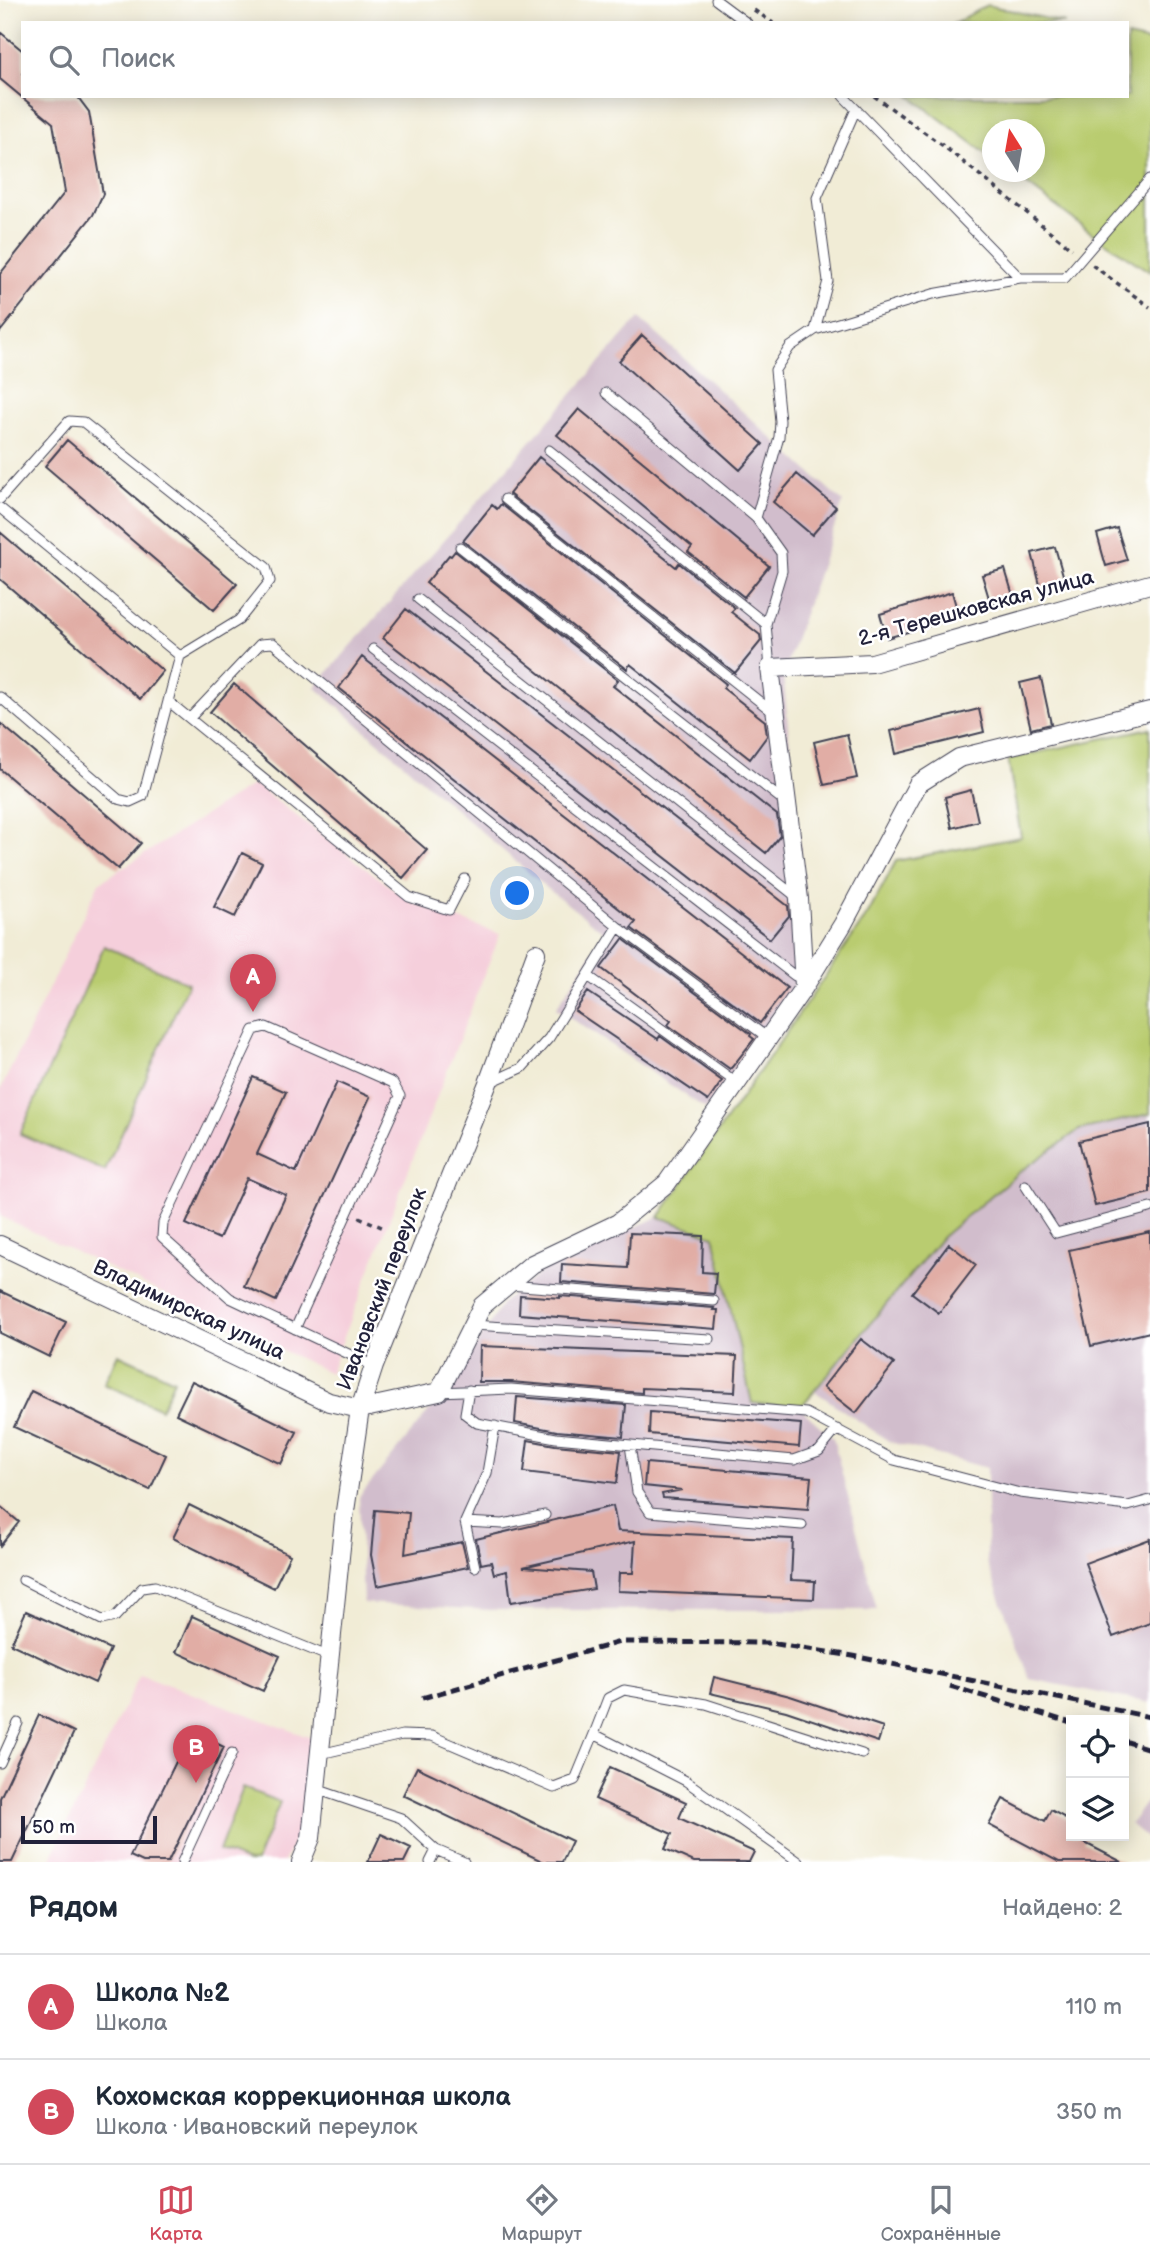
<!DOCTYPE html>
<html lang="ru">
<head>
<meta charset="utf-8">
<style>
  body { margin:0; font-family:"Balsamiq Sans",sans-serif; background:#f6f6f7; color:#1f2937 }
  .controls { position:absolute; right:21px; bottom:21px; display:grid; overflow:hidden; border-radius:0px; box-shadow:0 4px 18px #0003 }
  .controls button { width:63px; height:63px; display:grid; place-items:center; padding:0; border:0; border-bottom:2px solid #e0e1e3; background:#fff; color:#1f2937; font:35px sans-serif }
  .compass { position:absolute; left:982px; top:119px; width:63px; height:63px; border-radius:50%; background:#fff; box-shadow:0 4px 18px #0003; rotate:349deg }
  .scale { position:absolute; left:21px; bottom:18px; width:136px; box-sizing:border-box; padding-left:7px; border:4px solid #22223b; border-top:0; font-size:19px; line-height:24px; white-space:nowrap; color:#22223b; -webkit-text-stroke:5px #fff; paint-order:stroke }
  .you { position:absolute; left:518px; top:894px; width:24px; height:24px; margin:-18px; border:5px solid #fff; border-radius:50%; background:#1a73e8; box-shadow:0 0 0 10px #1a73e833 }
  .badge { display:grid; place-items:center; width:46px; height:46px; border-radius:50%; background:#d1495b; color:#fff; font-size:23px; font-weight:700 }
  .pin { position:absolute; translate:-50% -58px; filter:drop-shadow(0 2px 4px #0008) }
  .pin::after { content:''; position:absolute; top:37px; width:24px; height:21px; background:inherit; clip-path:polygon(0 0,100% 0,50% 100%) }
  .list { margin:0; padding:0; list-style:none }
  h2 { display:flex; justify-content:space-between; align-items:center; height:91px; margin:0; padding:0 28px; font-size:30px }
  h2 small { font-size:23px; font-weight:400; color:#747a83 }
  .list li { display:grid; grid-template-columns:46px 1fr auto; gap:21px; align-items:center; box-sizing:border-box; height:105px; padding:0 28px; border-top:2px solid #e0e1e3 }
  .list b { display:block; font-size:26px; white-space:nowrap }
  .list p { margin:0; font-size:23px; white-space:nowrap; color:#747a83 }
  .list em { font-size:23px; font-style:normal; color:#747a83 }
  .icon { flex:none; width:38px; height:38px; fill:none; stroke:currentColor; stroke-width:2; stroke-linecap:round; stroke-linejoin:round }
  .map { position:relative; flex:none; width:1150px; height:1862px; overflow:hidden }
  .search { position:absolute; background:#fff; box-shadow:0 4px 18px #0003; left:21px; right:21px; top:21px; height:77px; display:flex; align-items:center; gap:18px; box-sizing:border-box; padding:0 24px; border-radius:0px; color:#747a83; font-size:26px }
  .sheet { height:301px; background:#fff }
  nav { display:flex; justify-content:space-around; align-items:center; box-sizing:border-box; height:98px; border-top:2px solid #e0e1e3; background:#fff; font-size:19px; color:#747a83 }
  nav a { display:grid; justify-items:center; gap:4px }
  nav .on { color:#d1495b }
  .map>svg:first-child { display:block }
</style>
</head>
<body>
<div class="map">
<svg width="1150" height="1862" viewBox="0 0 1150 1862">
  <rect width="100%" height="100%" fill="#fff"/>
  <filter id="ink" filterUnits="userSpaceOnUse"><feTurbulence type="fractalNoise" baseFrequency=".0143" numOctaves="2"/><feDisplacementMap in="SourceGraphic" scale="14" xChannelSelector="R" yChannelSelector="G"/><feConvolveMatrix kernelMatrix="1 2 1 2 8 2 1 2 1" color-interpolation-filters="sRGB"/></filter>
  <filter id="wash" filterUnits="userSpaceOnUse"><feTurbulence type="fractalNoise" baseFrequency=".00686" numOctaves="4" result="noise"/><feDisplacementMap in="SourceGraphic" scale="28" xChannelSelector="R" yChannelSelector="G"/><feGaussianBlur stdDeviation="1.57" result="paint"/><feColorMatrix in="noise" values="0 0 0 0 0 0 0 0 0 0 0 0 0 0 0 0 0 1.4 0 .05"/><feComposite in="paint" operator="in"/></filter>
  <g filter="url(#wash)">
    <rect width="100%" height="100%" fill="#f1ecd6"/>
    <path fill="#f5cfdb" d="M254 784 411 902 500 934 330 1373 0 1216V1091L99 883Z
      M140 1674 311 1738 300 1828 284 1862H49Z"/>
    <path fill="#d1bdcc" d="M639 318 843 502 783 674 808 933 794 985 706 1109 556 1008 605 933 544 886 315 687Z
      M1150 1114V1703L1030 1679 987 1563V1468L890 1442 813 1390 942 1237 1018 1173 1079 1130Z
      M659 1217 714 1236 752 1403 800 1408 833 1438 877 1610H493L363 1603 359 1497 456 1378 503 1302 559 1258Z
      M1150 1797V1841L1130 1824Z"/>
    <path fill="#b9cc70" stroke="#6e7756" stroke-width="2" d="M987 5 1065 23H955Z
      M1127 37 1150 42V272L1093 234 1010 172H1034V130H992V158L910 96H1127Z
      M1150 728V1114L1079 1130 1018 1173 942 1237 800 1408 752 1403 714 1236 659 1217 868 914 896 861 1021 837 1008 759Z
      M104 946 188 983 105 1171 20 1134Z
      M118 1354 174 1380 161 1409 104 1384Z
      M243 1788 280 1802 256 1862H248L219 1851Z"/>
    <g id="blocks">
      <path fill="#e1ada5" d="M0 32 23 51V96H77L89 112 103 194 93 215 0 332V274L65 192 53 123 0 79Z
        M642 335 763 444 740 470 619 361Z
        M579 409 769 566 744 597 688 552 692 547 557 435Z
        M67 440 237 584 214 610 45 466Z
        M539 457 676 567 679 563 735 608 731 612 760 635 761 641 735 673 509 494Z
        M797 474 836 507 812 535 773 502Z
        M501 504 726 684 723 688 765 721 767 736 750 759 630 664 627 669 463 541 492 505 497 509Z
        M1117 528 1127 560 1106 566 1097 534Z
        M0 532 163 671 140 699 0 579Z
        M1055 547 1065 582 1041 589 1032 553Z
        M455 551 618 680 613 686 777 815 780 836 766 853 426 583 449 555 451 556Z
        M1005 569 1014 599 991 605 982 575Z
        M952 592 959 617 887 638 880 614Z
        M406 609 788 906 789 916 770 939 383 638Z
        M362 657 787 988 760 1023 631 928 636 922 339 688Z
        M1041 678 1051 724 1031 729 1020 683Z
        M234 684 427 850 403 878 210 712Z
        M979 709 984 732 896 754 891 731Z
        M0 723 141 843 118 869 0 769Z
        M847 734 857 778 824 785 814 742Z
        M971 790 978 821 952 828 945 797Z
        M242 853 262 863 235 917 214 907Z
        M623 939 751 1034 750 1036 754 1039 732 1067 730 1069 668 1025 671 1021 601 968Z
        M588 992 658 1039 660 1036 722 1081 708 1101 575 1011Z
        M253 1077 286 1092 257 1154 296 1172 337 1082 370 1097 276 1301 244 1286 286 1195 247 1178 219 1239 186 1224Z
        M1150 1124V1193L1095 1206 1079 1141Z
        M1150 1232V1332L1091 1346 1069 1250Z
        M630 1233 703 1236 702 1272 716 1273 714 1294 561 1282 562 1264 628 1268Z
        M949 1244 976 1265 939 1313 912 1293Z
        M0 1291 66 1322 49 1357 0 1333Z
        M520 1295 560 1298V1296L714 1308 713 1310H718L716 1329 519 1314Z
        M861 1339 894 1364 856 1413 823 1387Z
        M480 1346 737 1356 735 1392 642 1388V1393L511 1382H479Z
        M192 1381 297 1432 281 1464 176 1414Z
        M31 1391 166 1455 150 1490 14 1427Z
        M517 1397 626 1405 623 1437 557 1431 515 1423Z
        M650 1412 801 1424 799 1447 649 1434Z
        M528 1440 555 1445 621 1451 617 1483 524 1472Z
        M646 1463 811 1477 808 1509 663 1498 662 1494 682 1490 644 1486Z
        M189 1505 290 1555 274 1588 173 1538Z
        M0 1506 19 1522 0 1546Z
        M613 1506 618 1531 793 1539 791 1580 815 1581 814 1599 618 1591 619 1573H633L635 1541 523 1567 591 1572 594 1589 511 1602 507 1571 494 1574 491 1562 481 1564 476 1539Z
        M375 1510 409 1513 405 1554 462 1542 468 1567 377 1586 371 1555Z
        M1150 1539V1623L1113 1637 1085 1563Z
        M26 1611 110 1649 95 1683 11 1644Z
        M192 1616 280 1656 263 1691 176 1652Z
        M714 1677 790 1696 883 1727 878 1742 786 1711 710 1693Z
        M39 1715 74 1732 12 1862H0V1798Z
        M191 1731 224 1747 168 1862H143L130 1856Z
        M417 1767 572 1841 562 1862H544L403 1795Z
        M610 1767 686 1802 679 1818 754 1852 749 1862H694L665 1849 672 1834 595 1799Z
        M1003 1799 1045 1821 1051 1810 1071 1821V1836H1087L1083 1842 1122 1862H1059L989 1825Z
        M381 1834 411 1848 404 1862H368Z"/>
    </g>
  </g>
  <g filter="url(#ink)">
    <use href="#blocks" fill-opacity="0" stroke="#414052" stroke-width="2"/>
    <g fill="none" stroke-linecap="round" stroke-linejoin="round">
      <g stroke="#414052" stroke-width="11">
        <path id="service" d="M716 0 747 23
          M843 96 1020 278
          M815 330 828 281 817 198 856 109
          M606 393 756 518
          M549 450 766 624
          M0 499 69 421 83 422 266 567 270 581 239 620 180 656 0 508
          M505 499 774 713
          M460 547 785 802
          M418 599 798 898
          M373 649 795 976 803 977
          M770 668 766 624 782 571 781 553 756 518 779 437 780 421 775 370 790 347 815 330 933 294 1020 278H1065L1150 179
          M0 697 118 799 130 802 143 796 180 656
          M168 701 409 897 449 910 465 879
          M190 718 260 644 273 643 618 927 768 1038
          M588 976 737 1083
          M491 1082 522 1068 549 1038 618 927
          M1025 1185 1056 1233 1150 1208
          M509 1285 714 1301
          M473 1325 710 1339
          M295 1329 400 1096 393 1083 266 1027 254 1030 163 1223 162 1237 230 1298 374 1366
          M469 1390 465 1414 477 1423 556 1438 794 1460 819 1451 837 1429
          M439 1392 511 1389 806 1413 894 1460 1020 1493 1128 1506 1150 1500
          M630 1445 637 1492 650 1512 802 1525
          M465 1522 503 1524 545 1515
          M475 1567 465 1522 487 1473 495 1426
          M23 1580 102 1620 115 1617 142 1588 155 1586 330 1657
          M594 1734 608 1698 624 1690 706 1704 862 1754
          M320 1754 402 1735 432 1736 554 1788 575 1780 594 1734 686 1781 799 1862
          M0 1763 18 1723
          M316 1789 401 1818 436 1850
          M182 1862 232 1753
          M430 1862 436 1850 464 1862"/>
      </g>
      <g stroke="#414052" stroke-width="20">
        <path id="minor" d="M804 987 799 899 770 668 872 663 1150 584
          M0 1245 329 1402 360 1409 439 1392 482 1306 532 1264 618 1223 667 1183 804 987 843 924 918 784 959 758 1150 711
          M301 1862 311 1838 344 1518 360 1409 374 1366 488 1083 536 953"/>
      </g>
      <path stroke="#414052" stroke-width="3.5" stroke-dasharray="5 5" stroke-linecap="butt" d="M754 10 773 23
        M874 96 942 145 1072 249
        M1092 265 1150 307
        M359 1217 386 1229"/>
      <use href="#service" stroke="#fff" stroke-width="9"/>
      <use href="#minor" stroke="#fff" stroke-width="18"/>
      <path stroke="#22223b" stroke-width="5" stroke-dasharray="10 5" stroke-linecap="butt" d="M950 1686 1071 1723
        M422 1698 620 1642 770 1643 853 1656 1150 1717
        M1124 1741 1150 1749"/>
    </g>
  </g>
  <g text-anchor="middle" dominant-baseline="central" stroke-width="5" stroke-linejoin="round" paint-order="stroke">
    <g font-size="21" fill="#22223b" stroke="#fff">
      <text transform="translate(976 608) rotate(-15)">2-я Терешковская улица</text>
      <text transform="translate(382 1289) rotate(-69)">Ивановский переулок</text>
      <text transform="translate(189 1310) rotate(25)">Владимирская улица</text>
    </g>
  </g>
</svg>
<div class="controls">
<button><svg class="icon" aria-label="locate" viewBox="0 0 24 24"><circle cx="12" cy="12" r="6"/><path d="M12 2v4M12 18v4M2 12h4M18 12h4"/></svg></button>
<button><svg class="icon" aria-label="layers" viewBox="0 0 24 24"><path d="M12 4l9 5-9 5-9-5zM3 14l9 5 9-5"/></svg></button>
</div>
<svg class="compass" viewBox="-18 -18 36 36"><path d="M0-13l5 13h-10z" fill="#e53935"/><path d="M0 13l5-13h-10z" fill="#747a83"/></svg>
<div class="scale">50 m</div>
<div class="you"></div>
<div class="pin badge" style="left:253px;top:1012px">A</div>
<div class="pin badge" style="left:196px;top:1783px">B</div>
<div class="search"><svg class="icon" aria-label="search" viewBox="0 0 24 24"><circle cx="10" cy="10" r="6"/><path d="M15 15l6 6"/></svg>Поиск</div>
</div>
<section class="sheet">
<h2>Рядом<small>Найдено: 2</small></h2>
<ul class="list">
<li><span class="badge">A</span><div><b>Школа №2</b><p>Школа</p></div><em>110 m</em></li>
<li><span class="badge">B</span><div><b>Кохомская коррекционная школа</b><p>Школа · Ивановский переулок</p></div><em>350 m</em></li>
</ul>
</section>
<nav>
<a class="on"><svg class="icon" aria-label="map" viewBox="0 0 24 24"><path d="M3 6l6-2 6 2 6-2v14l-6 2-6-2-6 2zM9 4v14M15 6v14"/></svg>Карта</a>
<a><svg class="icon" aria-label="directions" viewBox="0 0 24 24"><path d="M12 3l9 9-9 9-9-9zM9 14v-3h6M13 9l2 2-2 2"/></svg>Маршрут</a>
<a><svg class="icon" aria-label="saved" viewBox="0 0 24 24"><path d="M7 4h10v16l-5-4-5 4z"/></svg>Сохранённые</a>
</nav>
</body>
</html>
